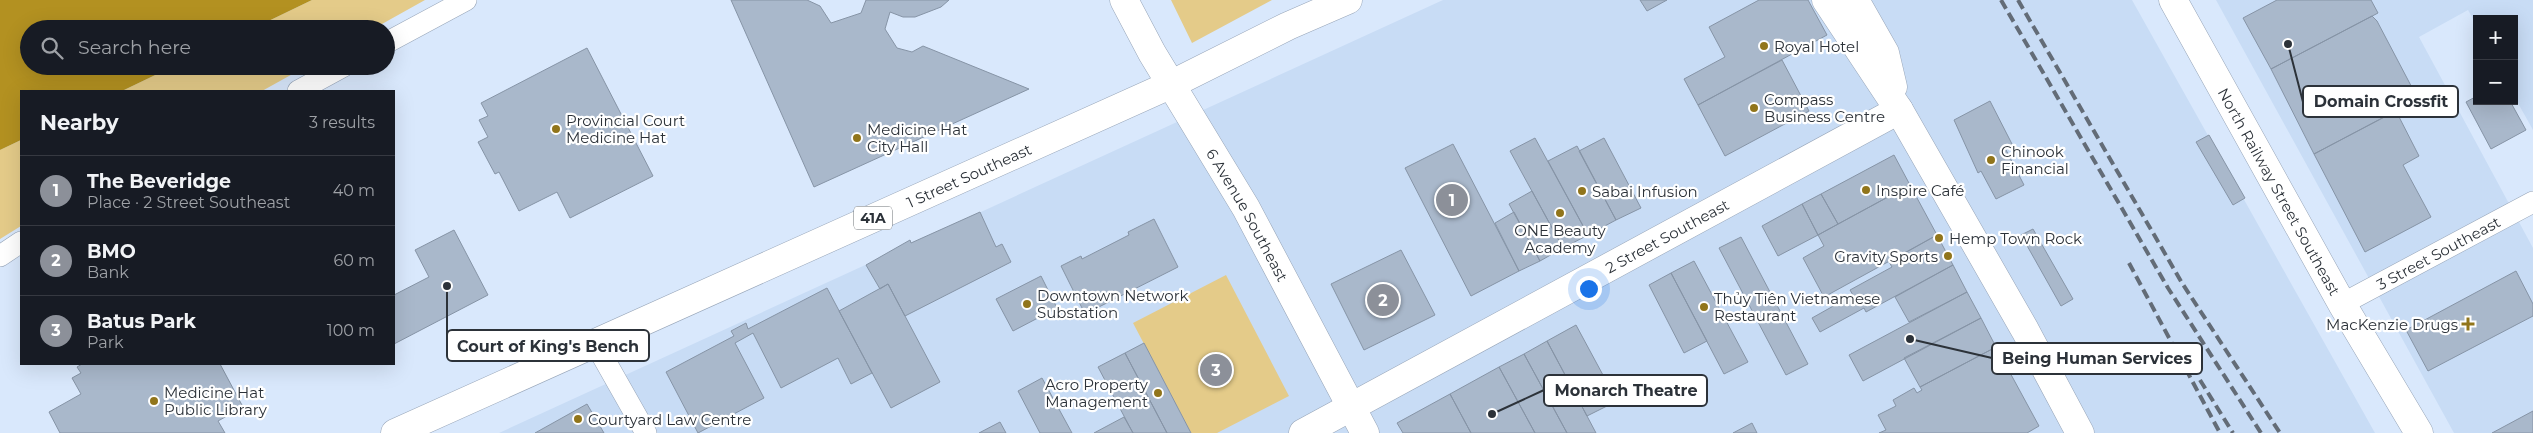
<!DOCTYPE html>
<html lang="en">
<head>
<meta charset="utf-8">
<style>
  body { margin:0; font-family:Montserrat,sans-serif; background:#242831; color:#f1f3f6 }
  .controls { position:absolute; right:15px; top:15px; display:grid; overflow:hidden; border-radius:0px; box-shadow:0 5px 20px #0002 }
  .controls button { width:45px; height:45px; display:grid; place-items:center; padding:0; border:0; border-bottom:1px solid #363941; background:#171b24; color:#f1f3f6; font:25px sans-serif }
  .you { position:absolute; left:1588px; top:288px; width:18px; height:18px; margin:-12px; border:4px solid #fff; border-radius:50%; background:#1a73e8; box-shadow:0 0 0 8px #1a73e833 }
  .badge { display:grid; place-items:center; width:32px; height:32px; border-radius:50%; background:#8c9099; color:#fff; font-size:16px; font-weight:700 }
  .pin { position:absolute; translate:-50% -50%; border:2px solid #fff; box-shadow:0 1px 5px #0006 }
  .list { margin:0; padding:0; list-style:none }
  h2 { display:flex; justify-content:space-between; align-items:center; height:65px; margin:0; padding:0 20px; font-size:21px }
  h2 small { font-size:16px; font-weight:400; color:#9ea1a6 }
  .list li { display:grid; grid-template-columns:32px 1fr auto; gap:15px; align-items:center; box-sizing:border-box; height:70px; padding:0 20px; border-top:1px solid #363941 }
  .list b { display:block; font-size:19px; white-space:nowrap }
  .list p { margin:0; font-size:16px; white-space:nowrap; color:#9ea1a6 }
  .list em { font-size:16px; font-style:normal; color:#9ea1a6 }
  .icon { flex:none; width:28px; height:28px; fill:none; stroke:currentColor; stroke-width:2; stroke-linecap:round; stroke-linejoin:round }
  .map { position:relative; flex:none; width:2533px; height:433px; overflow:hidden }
  .search { position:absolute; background:#171b24; box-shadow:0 5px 20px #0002; left:20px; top:20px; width:375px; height:55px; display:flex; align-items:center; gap:12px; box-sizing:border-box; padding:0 18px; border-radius:28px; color:#9ea1a6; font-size:19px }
  .panel { position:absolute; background:#171b24; box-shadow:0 5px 20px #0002; left:20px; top:90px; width:375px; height:275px; border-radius:0px }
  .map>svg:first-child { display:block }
</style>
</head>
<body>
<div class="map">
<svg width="2533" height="433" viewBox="0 0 2533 433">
  <rect width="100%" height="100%" fill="#d9e8fc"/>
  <path fill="#c8dcf5" d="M1443 0H2132L2375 433H499Z
    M2216 0H2533V130L2514 96V19H2477V26L2468 10 2419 37 2533 248V433H2454Z"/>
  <path fill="#e4cb89" d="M312 0H425L373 29H252Z
    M1171 0H1272L1192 43Z
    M174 66H307L262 91H122Z
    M21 140V226L0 239V150Z
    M1226 275 1289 396 1217 433H1191L1133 323Z"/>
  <path fill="#b39121" d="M0 0H312L252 29H29V66H174L122 91H21V140L0 150Z"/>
  <path fill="#a9b8cb" stroke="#8694a6" d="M731 0H807L820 6 831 23 861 13 866 0H949L941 7 915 17H903L890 12 885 29 897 48 912 52 923 46 1029 89 814 187Z
    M1640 0H1667L1647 11Z
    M1759 0H1808L1827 35 1698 105 1684 79 1725 57 1709 27Z
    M2277 0H2371L2378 13 2271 69 2243 18Z
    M2372 16 2377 21 2418 99 2314 154 2271 69Z
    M587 48 653 176 570 218 557 192 519 211 499 172 495 174 478 142 488 137 479 120 488 116 481 103Z
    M1782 60 1809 111 1725 156 1698 105Z
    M2477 96V101H2510L2526 130 2491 149 2466 102Z
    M1990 101 2012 144 2005 148 2024 185 1996 199 1981 171 1978 173 1954 120Z
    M2396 111 2419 156 2403 165 2431 217 2365 252 2314 154Z
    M2209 135 2245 198 2233 205 2196 142Z
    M1535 138 1588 235 1563 248 1510 151Z
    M1604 138 1641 208 1616 220 1579 151Z
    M1453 144 1519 271 1471 296 1405 168Z
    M1577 146 1616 220 1588 235 1548 161Z
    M1894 155 1910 185 1838 224 1821 194Z
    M1910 185 1937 235 1824 297 1803 258 1824 246 1818 235Z
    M1532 191 1563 248 1540 261 1509 204Z
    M1821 194 1838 224 1818 235 1802 204Z
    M1802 204 1818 235 1778 256 1762 226Z
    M980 212 996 247 1002 244 1011 262 905 316 888 284 880 289 866 265 910 240 911 243Z
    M1514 212 1540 261 1519 271 1495 223Z
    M1154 219 1178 267 1085 314 1061 266 1081 256 1082 259 1129 235 1128 232Z
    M2033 229 2073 299 2061 306 2021 235Z
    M454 230 488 295 394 344V295L429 277 415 250Z
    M1937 235 1953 265 1866 312 1864 308 1820 332 1812 318 1853 295 1850 290 1892 267 1889 262Z
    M1741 237 1808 364 1786 375 1719 248Z
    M1401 250 1435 315 1364 350 1331 284Z
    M1694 261 1748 362 1724 374 1671 273Z
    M1953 265 1967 292 1909 322 1895 297Z
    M2516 271 2533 304V316L2428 371 2406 330Z
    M1671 273 1707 341 1684 353 1649 285Z
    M1041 276 1057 308 1013 331 996 299Z
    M888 284 940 382 891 408 839 311Z
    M827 288 872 373 851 384 838 358 781 388 753 333 735 343 764 398 698 433 666 372 734 336 731 331 746 323 748 329Z
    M1967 292 1981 318 1863 381 1849 355Z
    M1981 318 1996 347 1920 387 1904 358Z
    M1576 325 1617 401 1587 416 1547 341Z
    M1547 341 1587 416 1596 433H1567L1524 354Z
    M1144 343 1191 433H1167L1125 353Z
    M1996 347 2039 426 2027 433H1879L1886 430 1878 415 1896 406 1893 400 1914 388 1917 393 1922 390 1920 387Z
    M1125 353 1167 433H1133L1098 367Z
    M1524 354 1567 433H1535L1499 367Z
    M82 364H220L243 407 218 421 225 433H60L49 412 81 394 72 378 81 373 77 367Z
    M1499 367 1535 433H1471L1450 394Z
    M1042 378 1072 433H1040L1018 391Z
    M1450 394 1471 433H1403L1397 423Z
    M587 404 604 433H535Z
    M2533 411V433H2492Z
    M1124 417 1133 433H1094Z
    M1000 422 1006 433H979Z
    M1752 423 1757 433H1733Z"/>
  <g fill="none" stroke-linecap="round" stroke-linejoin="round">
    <g stroke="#97a5b8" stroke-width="22">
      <g id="street">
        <path d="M386 43 466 0"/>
        <path d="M298 91 344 66"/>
        <path d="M0 256 21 242"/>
        <path id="s1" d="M2342 304 2533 202"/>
        <path d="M595 343 646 433"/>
      </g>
    </g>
    <g stroke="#97a5b8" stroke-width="29">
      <g id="secondary">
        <path id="s2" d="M1124 0 1152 53 1246 208 1365 433"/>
        <path d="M1826 0 1899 110 2025 330 2080 433"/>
        <path d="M1855 0 1885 53 1893 87"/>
        <path id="s3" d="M2173 0 2342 304 2419 433"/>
        <path id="s4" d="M1303 433 1899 110"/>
      </g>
    </g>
    <g stroke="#97a5b8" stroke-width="29">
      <g id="primary">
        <path id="s5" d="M395 433 1172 84 1288 26 1348 0"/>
      </g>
    </g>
    <use href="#street" stroke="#fff" stroke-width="21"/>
    <use href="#secondary" stroke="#fff" stroke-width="28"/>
    <use href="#primary" stroke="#fff" stroke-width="28"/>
    <path stroke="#636c77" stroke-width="4" stroke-dasharray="10 5" stroke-linecap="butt" d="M2001 0 2168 288 2261 433
      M2018 0 2182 283 2280 433
      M2129 263 2220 433
      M2200 380 2233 433"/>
  </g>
  <g fill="#91751b" stroke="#fff" stroke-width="2">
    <circle cx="1764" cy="46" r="5"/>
    <circle cx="1754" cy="108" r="5"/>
    <circle cx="556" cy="129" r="5"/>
    <circle cx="857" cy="138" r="5"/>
    <circle cx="1991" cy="160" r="5"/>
    <circle cx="1866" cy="190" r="5"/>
    <circle cx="1582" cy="191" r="5"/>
    <circle cx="1560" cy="213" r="5"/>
    <circle cx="1939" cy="238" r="5"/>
    <circle cx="1948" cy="256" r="5"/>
    <circle cx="1027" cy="304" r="5"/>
    <circle cx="1704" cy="307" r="5"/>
    <path d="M2465.5 316.5h5v5h5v5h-5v5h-5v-5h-5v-5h5z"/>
    <circle cx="1158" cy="393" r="5"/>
    <circle cx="154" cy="401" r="5"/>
    <circle cx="578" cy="419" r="5"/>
  </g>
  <g text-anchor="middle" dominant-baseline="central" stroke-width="4.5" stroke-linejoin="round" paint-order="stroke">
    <rect fill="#fff" stroke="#6b7074" stroke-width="1" x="854" y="206.5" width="38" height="23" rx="4"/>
    <g font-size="14" font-weight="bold" fill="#2c3239">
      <text x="873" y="218">41A</text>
    </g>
    <g font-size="15" fill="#2c3239" stroke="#fff" text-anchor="start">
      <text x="1774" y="46">Royal Hotel</text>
      <text x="1764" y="99">Compass<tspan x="1764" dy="17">Business Centre</tspan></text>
      <text x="566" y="120">Provincial Court<tspan x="566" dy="17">Medicine Hat</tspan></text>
      <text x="867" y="129">Medicine Hat<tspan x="867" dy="17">City Hall</tspan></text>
      <text x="2001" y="151">Chinook<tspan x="2001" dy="17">Financial</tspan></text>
      <text x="1876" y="190">Inspire Café</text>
      <text x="1592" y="191">Sabai Infusion</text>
      <text x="1560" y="230" text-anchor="middle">ONE Beauty<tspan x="1560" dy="17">Academy</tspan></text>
      <text x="1949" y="238">Hemp Town Rock</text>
      <text x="1938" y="256" text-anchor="end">Gravity Sports</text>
      <text x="1037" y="295">Downtown Network<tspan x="1037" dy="17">Substation</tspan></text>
      <text x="1714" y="298">Thủy Tiên Vietnamese<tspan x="1714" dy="17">Restaurant</tspan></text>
      <text x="2458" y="324" text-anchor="end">MacKenzie Drugs</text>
      <text x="1148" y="384" text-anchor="end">Acro Property<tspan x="1148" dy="17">Management</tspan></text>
      <text x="164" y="392">Medicine Hat<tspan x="164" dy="17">Public Library</tspan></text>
      <text x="588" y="419">Courtyard Law Centre</text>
    </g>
    <g font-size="15" fill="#2c3239" stroke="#fff">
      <text stroke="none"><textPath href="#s5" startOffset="629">1 Street Southeast</textPath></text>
      <text stroke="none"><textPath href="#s3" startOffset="219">North Railway Street Southeast</textPath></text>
      <text stroke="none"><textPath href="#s2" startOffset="248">6 Avenue Southeast</textPath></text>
      <text stroke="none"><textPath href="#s4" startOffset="414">2 Street Southeast</textPath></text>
      <text stroke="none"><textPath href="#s1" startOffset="109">3 Street Southeast</textPath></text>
    </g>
  </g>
  <path fill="none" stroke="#2c3239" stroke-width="2" d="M2288 44L2303 102M447 286L447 346M1910 339L1992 358M1492 414L1544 390"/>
  <g fill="#2c3239" stroke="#fff" stroke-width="2">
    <circle cx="2288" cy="44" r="5"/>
    <circle cx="447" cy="286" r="5"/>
    <circle cx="1910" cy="339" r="5"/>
    <circle cx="1492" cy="414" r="5"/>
  </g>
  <g fill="#fff" stroke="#2c3239" stroke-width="2">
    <rect x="2303" y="86" width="155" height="31" rx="5"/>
    <rect x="447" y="330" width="202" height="31" rx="5"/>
    <rect x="1992" y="343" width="210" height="31" rx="5"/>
    <rect x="1544" y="375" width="163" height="31" rx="5"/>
  </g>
  <g font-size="16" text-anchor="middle" font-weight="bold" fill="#2c3239">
    <text x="2381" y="107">Domain Crossfit</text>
    <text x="548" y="352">Court of King's Bench</text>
    <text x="2097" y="364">Being Human Services</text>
    <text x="1626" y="396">Monarch Theatre</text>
  </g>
</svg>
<div class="controls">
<button>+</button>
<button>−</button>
</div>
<div class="you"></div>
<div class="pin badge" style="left:1452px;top:200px">1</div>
<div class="pin badge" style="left:1383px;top:300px">2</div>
<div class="pin badge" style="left:1216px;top:370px">3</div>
<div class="search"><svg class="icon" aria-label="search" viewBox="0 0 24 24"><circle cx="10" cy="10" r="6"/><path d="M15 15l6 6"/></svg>Search here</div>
<section class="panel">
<h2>Nearby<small>3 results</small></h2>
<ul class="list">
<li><span class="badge">1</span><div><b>The Beveridge</b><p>Place · 2 Street Southeast</p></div><em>40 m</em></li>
<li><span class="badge">2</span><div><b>BMO</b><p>Bank</p></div><em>60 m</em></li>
<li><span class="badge">3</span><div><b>Batus Park</b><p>Park</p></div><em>100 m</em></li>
</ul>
</section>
</div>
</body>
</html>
